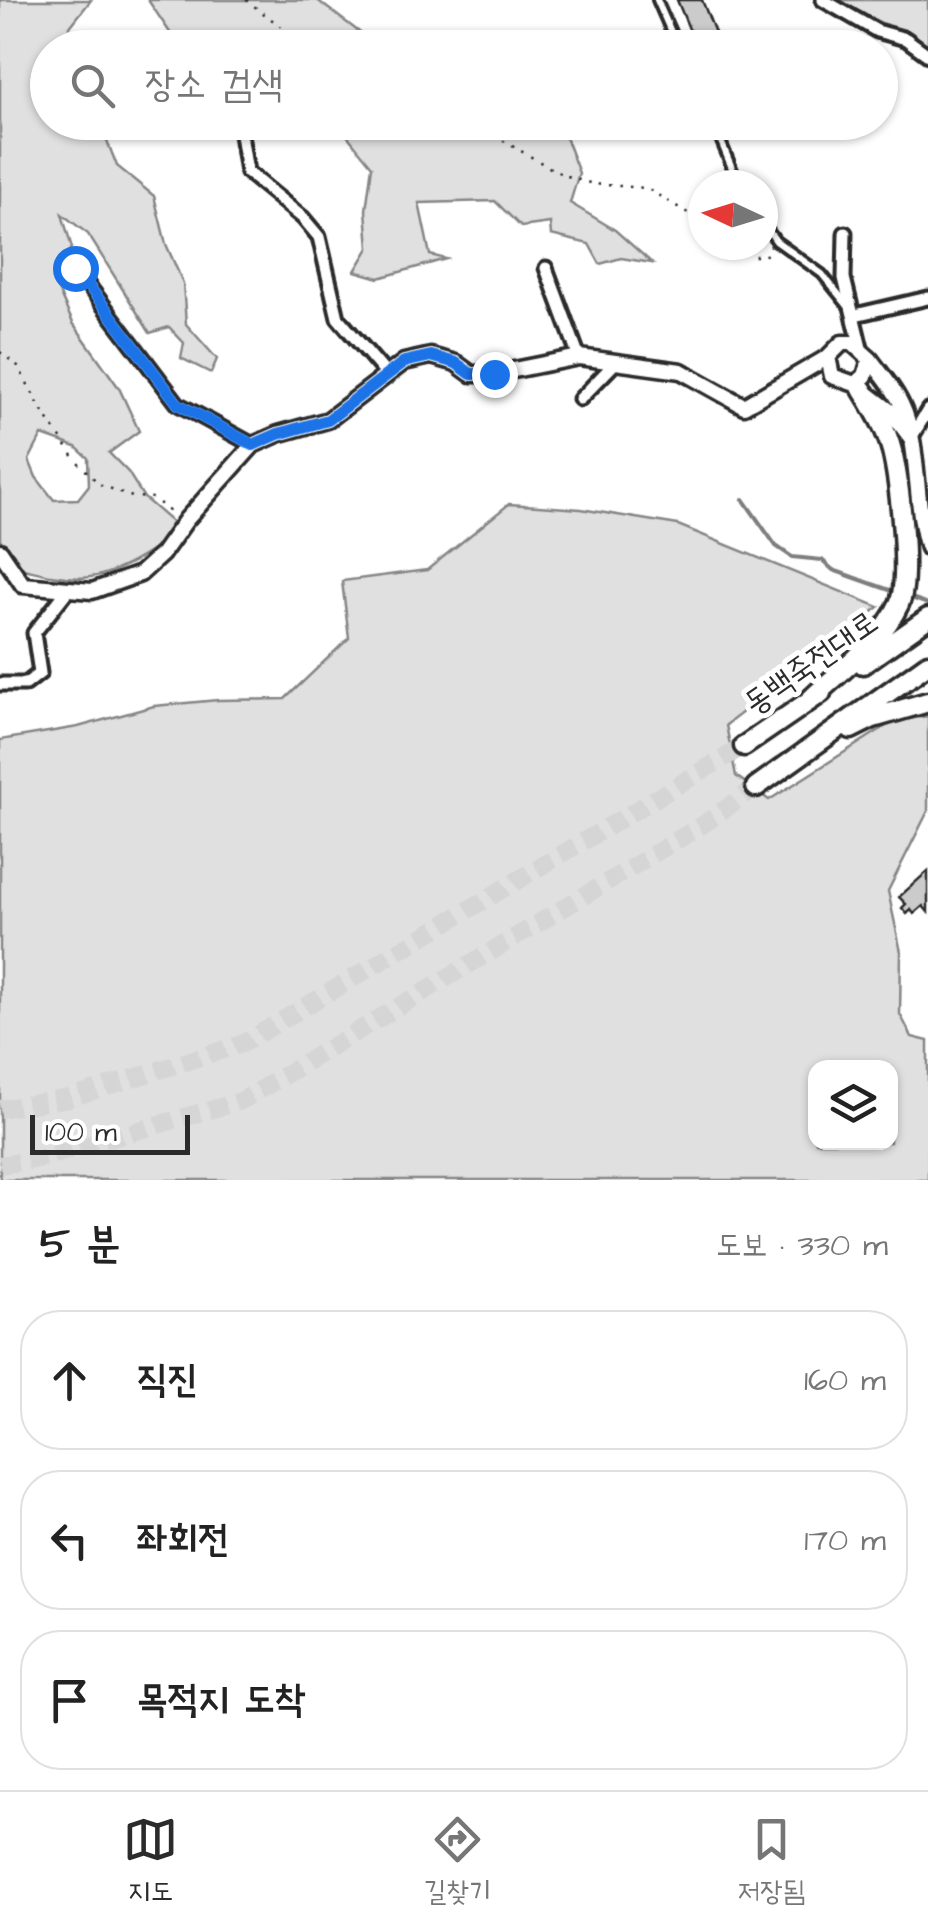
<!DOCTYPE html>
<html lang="ko">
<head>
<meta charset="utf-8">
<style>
  body { margin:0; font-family:"Architects Daughter","Poor Story",sans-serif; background:#f2f2f2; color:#222 }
  .controls { position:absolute; right:30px; bottom:30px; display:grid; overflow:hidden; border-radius:20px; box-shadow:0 2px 8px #0004 }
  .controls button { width:90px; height:90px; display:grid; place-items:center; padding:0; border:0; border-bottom:2px solid #e0e0e0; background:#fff; color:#222; font:50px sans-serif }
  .compass { position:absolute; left:688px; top:170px; width:90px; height:90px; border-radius:50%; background:#fff; box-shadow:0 2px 8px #0004; rotate:274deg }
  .scale { position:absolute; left:30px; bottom:25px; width:160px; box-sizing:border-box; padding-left:10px; border:5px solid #2b2b2b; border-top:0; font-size:28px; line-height:35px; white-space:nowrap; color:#2b2b2b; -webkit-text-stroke:8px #fff; paint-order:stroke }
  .stop { position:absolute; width:30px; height:30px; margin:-22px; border:8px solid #1a73e8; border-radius:50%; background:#fff }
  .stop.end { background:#1a73e8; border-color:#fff; box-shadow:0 2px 10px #0008 }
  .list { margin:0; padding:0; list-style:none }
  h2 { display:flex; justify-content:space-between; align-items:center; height:130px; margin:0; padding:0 40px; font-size:42px }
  h2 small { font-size:32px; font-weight:400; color:#767676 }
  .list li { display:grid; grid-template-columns:65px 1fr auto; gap:30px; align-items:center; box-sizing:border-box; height:140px; margin:0 20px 20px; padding:0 20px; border:2px solid #e0e0e0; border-radius:40px }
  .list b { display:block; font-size:38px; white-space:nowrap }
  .list em { font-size:32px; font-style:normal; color:#767676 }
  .icon { flex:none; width:55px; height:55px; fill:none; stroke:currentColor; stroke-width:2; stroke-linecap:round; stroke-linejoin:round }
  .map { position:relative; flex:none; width:928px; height:1180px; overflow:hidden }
  .search { position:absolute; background:#fff; box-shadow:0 2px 8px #0004; left:30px; right:30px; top:30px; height:110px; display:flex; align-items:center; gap:25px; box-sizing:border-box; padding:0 35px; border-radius:55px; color:#767676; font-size:38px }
  .sheet { height:610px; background:#fff }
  nav { display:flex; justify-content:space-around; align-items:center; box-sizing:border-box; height:140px; border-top:2px solid #e0e0e0; background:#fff; font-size:28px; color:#767676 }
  nav a { display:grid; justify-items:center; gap:5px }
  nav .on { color:#2b2b2b }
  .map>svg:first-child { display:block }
</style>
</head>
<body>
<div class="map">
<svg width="928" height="1180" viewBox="0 0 928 1180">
  <rect width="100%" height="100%" fill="#fff"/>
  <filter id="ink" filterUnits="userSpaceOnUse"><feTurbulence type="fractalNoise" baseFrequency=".01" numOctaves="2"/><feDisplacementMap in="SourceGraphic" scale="20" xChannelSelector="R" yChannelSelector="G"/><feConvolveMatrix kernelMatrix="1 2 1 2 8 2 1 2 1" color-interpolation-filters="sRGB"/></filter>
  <g filter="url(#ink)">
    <path fill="#e0e0e0" stroke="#868686" stroke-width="2.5" fill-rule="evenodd" d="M0 0H91L69 28 76 47 48 48V122L100 123 117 166 154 196 166 244 183 283 186 324 217 359 211 373 181 358 184 343 169 327 150 333 88 234 62 214 72 248 53 279 73 323 119 388 139 431 109 453 128 472 144 498 172 522C171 540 157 548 143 556 94 586 72 580 19 568L0 539ZM42 435 76 447 88 458 89 485 78 499 54 500 36 477 29 460Z
      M148 0H317L379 47H189L175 40Z
      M838 0H928V49C900 29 867 18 838 0Z
      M542 122 562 129 579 173 570 203 615 230 652 263 621 258 600 264 589 244 551 235 550 223 521 227 495 201 419 203 430 255 446 259 379 278 355 271 369 248 366 210 372 166 337 123Z
      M509 504 581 509 678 525 879 607 726 725 736 776 769 800 894 721 928 716V811L888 891 901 952 900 1014 912 1037 928 1041V1180H0V740L78 727 154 706 218 700 285 699 349 638 342 581 427 570ZM816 1068H890V1142H816Z"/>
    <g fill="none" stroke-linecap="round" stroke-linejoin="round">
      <path stroke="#7e7e7e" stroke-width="4" d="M743 499 776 546 792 557 822 560 833 570 898 593
        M906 596 928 604"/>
    </g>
    <path fill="#cbcbcb" stroke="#2b2b2b" stroke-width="2.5" d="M677 0H702L721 48H697Z
      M928 871V912L923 906 914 914 911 910 907 914 902 908 906 904 899 897Z"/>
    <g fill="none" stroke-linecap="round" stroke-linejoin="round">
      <path stroke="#d5d5d5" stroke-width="18" stroke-dasharray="18 9" stroke-linecap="butt" d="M0 1109 70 1098 242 1044 744 746
        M0 1165 39 1159 241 1101 704 824 756 787"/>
      <g stroke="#2b2b2b" stroke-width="14">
        <path id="service" d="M657 0 678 48
          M713 122 739 185
          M763 223 776 241 822 274 848 306"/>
      </g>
      <g stroke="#2b2b2b" stroke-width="19">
        <path id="minor" d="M823 0 877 31 906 39 928 55
          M239 122 247 172 303 218 319 237 338 318 386 374
          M845 233 844 278 861 348
          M75 268 178 404 253 445
          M546 268 579 357
          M855 315 928 298
          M580 399 616 362
          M911 438 928 410
          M0 684H26L40 673 34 633 67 591"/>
      </g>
      <g stroke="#2b2b2b" stroke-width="21">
        <path id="tertiary" d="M870 359C881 374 895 389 902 406 920 444 914 504 928 548
          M855 384 865 376 870 359 852 343H842L828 357 832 376 855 384 890 411 911 438
          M0 551 23 585 92 591 140 574 162 554 186 520 253 445 278 434 328 420 404 362 431 356 456 363 471 374H494L579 357 681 371 744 406 828 357"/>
      </g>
      <g stroke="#2b2b2b" stroke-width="25">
        <path id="secondary" d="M863 664 928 618
          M811 699C841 670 881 643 899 604 911 578 899 480 892 451 886 428 874 409 862 389
          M851 729 873 718 928 702
          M744 746 821 693
          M756 787 928 664"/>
      </g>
      <path stroke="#2b2b2b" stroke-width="2.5" stroke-dasharray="2.5 8" stroke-linecap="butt" d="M246 0 309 48
        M435 122 446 131 488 132 561 174 593 184 646 188 703 222
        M737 245 753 256H765L771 245
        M0 352 18 366 42 411 76 460 99 484 132 497 153 498 175 516"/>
      <use href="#service" stroke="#fff" stroke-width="6"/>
      <use href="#minor" stroke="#fff" stroke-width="11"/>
      <use href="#tertiary" stroke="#fff" stroke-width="14"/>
      <use href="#secondary" stroke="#fff" stroke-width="18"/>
    </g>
  </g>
  <g fill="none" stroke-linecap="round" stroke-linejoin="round" filter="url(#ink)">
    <path stroke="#1a73e8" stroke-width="12" d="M75 268 178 404 253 445 278 434 328 420 404 362 431 356 456 363 471 374H494"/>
  </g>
  <g text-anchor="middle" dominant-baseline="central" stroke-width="10" stroke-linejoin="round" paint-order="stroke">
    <g font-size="32" fill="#2b2b2b" stroke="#fff">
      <text transform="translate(811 663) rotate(-35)">동백죽전대로</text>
    </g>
  </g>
</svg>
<div class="controls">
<button><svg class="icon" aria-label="layers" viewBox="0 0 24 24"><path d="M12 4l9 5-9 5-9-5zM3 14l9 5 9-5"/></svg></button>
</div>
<svg class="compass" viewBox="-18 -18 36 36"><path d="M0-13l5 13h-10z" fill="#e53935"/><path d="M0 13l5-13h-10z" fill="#767676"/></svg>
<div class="scale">100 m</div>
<div class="stop" style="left:75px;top:268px"></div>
<div class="stop end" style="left:494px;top:374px"></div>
<div class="search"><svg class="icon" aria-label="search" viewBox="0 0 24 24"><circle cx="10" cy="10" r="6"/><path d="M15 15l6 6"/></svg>장소 검색</div>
</div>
<section class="sheet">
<h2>5 분<small>도보 · 330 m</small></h2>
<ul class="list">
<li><svg class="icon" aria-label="ahead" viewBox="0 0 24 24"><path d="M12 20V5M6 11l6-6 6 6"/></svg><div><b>직진</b></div><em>160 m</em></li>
<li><svg class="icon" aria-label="left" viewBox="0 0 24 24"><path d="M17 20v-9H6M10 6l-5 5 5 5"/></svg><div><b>좌회전</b></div><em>170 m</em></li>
<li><svg class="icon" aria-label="arrive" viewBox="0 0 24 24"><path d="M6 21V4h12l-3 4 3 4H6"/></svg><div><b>목적지 도착</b></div></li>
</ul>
</section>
<nav>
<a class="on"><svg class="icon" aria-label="map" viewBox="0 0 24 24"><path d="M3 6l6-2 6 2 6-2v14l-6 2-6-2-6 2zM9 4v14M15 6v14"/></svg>지도</a>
<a><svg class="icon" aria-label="directions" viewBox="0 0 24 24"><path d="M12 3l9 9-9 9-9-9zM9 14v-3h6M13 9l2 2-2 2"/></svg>길찾기</a>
<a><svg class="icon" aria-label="saved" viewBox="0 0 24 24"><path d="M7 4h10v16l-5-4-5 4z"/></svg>저장됨</a>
</nav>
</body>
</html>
